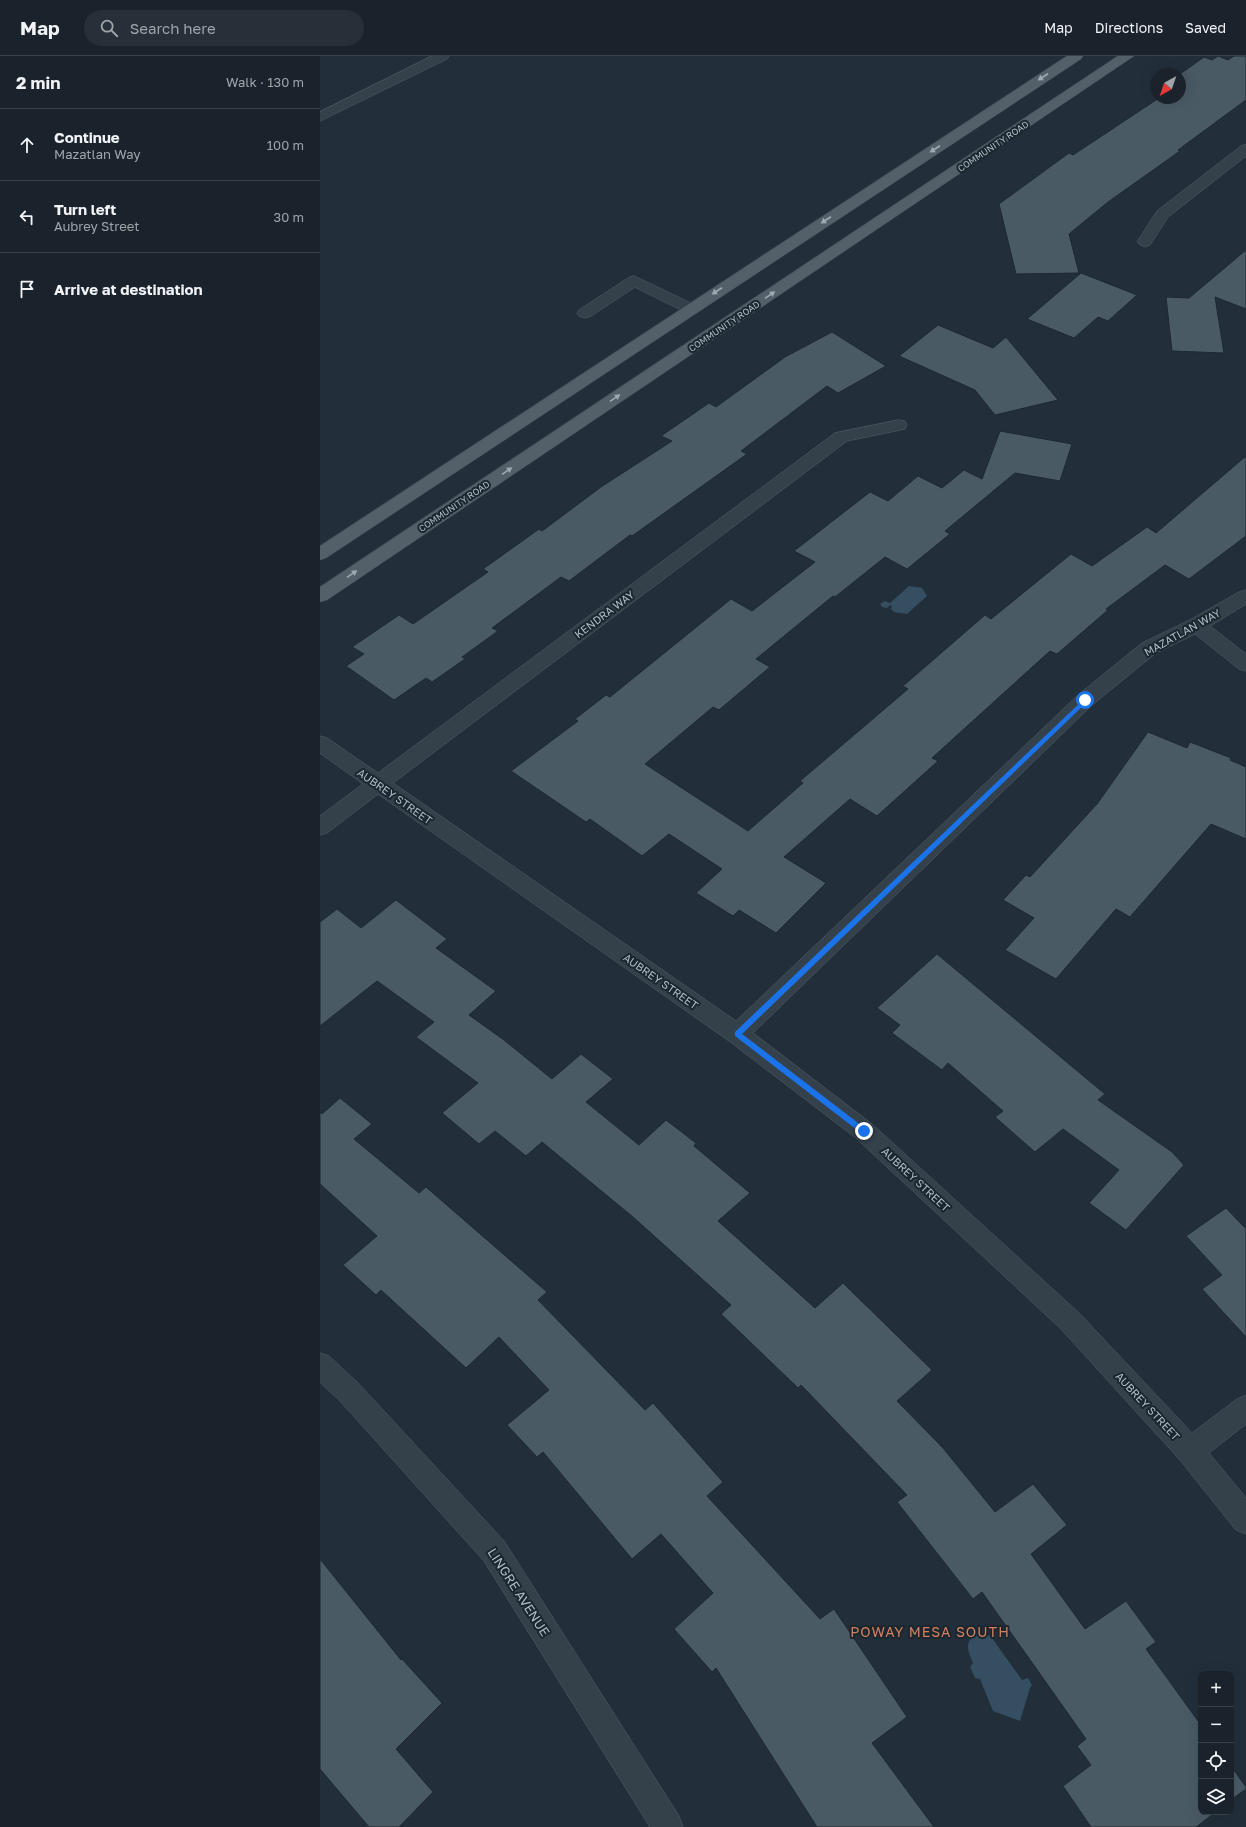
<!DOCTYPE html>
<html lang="en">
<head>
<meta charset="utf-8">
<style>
  body { margin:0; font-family:"Golos Text",sans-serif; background:#272f38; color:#f1f3f6 }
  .controls { position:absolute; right:12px; bottom:12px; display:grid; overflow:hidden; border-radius:8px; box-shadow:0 4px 16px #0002 }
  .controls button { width:36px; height:36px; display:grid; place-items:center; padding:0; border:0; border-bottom:1px solid #384048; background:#1a232c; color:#f1f3f6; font:20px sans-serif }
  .compass { position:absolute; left:830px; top:12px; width:36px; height:36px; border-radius:50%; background:#1a232c; box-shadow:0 4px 16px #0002; rotate:220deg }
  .stop { position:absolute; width:12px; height:12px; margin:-9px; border:3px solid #1a73e8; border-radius:50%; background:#fff }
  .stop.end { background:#1a73e8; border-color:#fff; box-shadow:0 1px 4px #0008 }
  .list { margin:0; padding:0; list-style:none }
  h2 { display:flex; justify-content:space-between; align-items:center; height:52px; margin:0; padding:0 16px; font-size:17px }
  h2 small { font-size:13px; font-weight:400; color:#9fa4a9 }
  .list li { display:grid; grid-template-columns:26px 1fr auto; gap:12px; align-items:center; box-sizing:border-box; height:72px; padding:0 16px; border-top:1px solid #384048 }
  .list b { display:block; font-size:15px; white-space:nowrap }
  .list p { margin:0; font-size:13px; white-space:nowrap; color:#9fa4a9 }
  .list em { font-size:13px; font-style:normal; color:#9fa4a9 }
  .icon { flex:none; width:22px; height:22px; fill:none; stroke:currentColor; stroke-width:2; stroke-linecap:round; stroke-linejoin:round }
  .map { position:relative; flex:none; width:926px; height:1771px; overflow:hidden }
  header { display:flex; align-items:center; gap:24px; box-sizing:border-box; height:56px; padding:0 20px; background:#1a232c; border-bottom:1px solid #384048 }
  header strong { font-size:19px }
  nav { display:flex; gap:22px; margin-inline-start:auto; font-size:14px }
  .search { width:280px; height:36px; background:#272f38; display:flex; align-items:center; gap:10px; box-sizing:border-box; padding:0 14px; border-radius:22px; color:#9fa4a9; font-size:15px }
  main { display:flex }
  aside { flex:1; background:#1a232c }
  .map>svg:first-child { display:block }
</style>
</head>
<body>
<header>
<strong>Map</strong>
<div class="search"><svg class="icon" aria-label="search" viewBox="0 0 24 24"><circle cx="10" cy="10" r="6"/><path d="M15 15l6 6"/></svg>Search here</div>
<nav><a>Map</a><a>Directions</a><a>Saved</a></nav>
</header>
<main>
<aside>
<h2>2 min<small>Walk · 130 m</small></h2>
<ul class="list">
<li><svg class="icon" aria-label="ahead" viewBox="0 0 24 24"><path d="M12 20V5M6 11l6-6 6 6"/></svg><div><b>Continue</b><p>Mazatlan Way</p></div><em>100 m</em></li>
<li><svg class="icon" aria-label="left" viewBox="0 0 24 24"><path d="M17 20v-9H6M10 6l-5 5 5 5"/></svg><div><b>Turn left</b><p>Aubrey Street</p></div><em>30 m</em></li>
<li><svg class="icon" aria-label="arrive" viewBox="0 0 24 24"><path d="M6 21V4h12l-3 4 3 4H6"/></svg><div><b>Arrive at destination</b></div></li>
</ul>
</aside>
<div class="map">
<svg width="926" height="1771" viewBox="0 0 926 1771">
  <rect width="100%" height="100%" fill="#222f3a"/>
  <path fill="#354e61" d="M589 530 602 532 607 540 587 558 574 556 571 553 572 550 570 549 567 552 562 551 560 548 565 545 570 547Z
    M661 1578H667L672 1582 702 1624 708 1622 712 1629 710 1632 700 1665 673 1655 660 1623 655 1622 650 1611 653 1607C647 1593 643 1583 661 1578Z"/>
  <path fill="#4a5a65" stroke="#1d2831" d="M898 0 908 4 914 0H926V44L858 94 860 95 788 146 749 178 759 217 696 218 679 148 749 97 753 99 839 42H860V18L884 1 892 4Z
    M926 194V253L895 241 904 297 852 295 846 241 869 242Z
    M761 217 817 239 788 265 778 261 754 282 707 263Z
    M618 269 673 292 686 281 738 344 675 359 655 334 579 300Z
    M512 276 566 310 518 337 507 330 421 395 427 398 312 480 310 479 249 525 241 521 172 572 178 575 142 601 145 603 112 626 106 622 74 644 26 610 44 598 32 591 79 559 93 568 168 516 163 513 219 473 222 475 281 431 352 385 341 380 389 347 396 351 465 301Z
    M680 375 752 388 740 425 695 417 625 475 630 478 587 513 565 501 515 541 513 540 436 603 450 611 399 654 393 651 325 708 428 775 483 727 480 725 588 633 583 630 665 559 671 563 751 498 772 510 827 471 836 477 926 400V480L869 523 845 509 786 553 788 554 737 598 730 595 612 702 618 705 557 760 530 743 464 801 506 827 456 877 419 854 413 860 376 837 402 813 349 778 322 800 270 763 266 766 191 715 258 665 255 663 286 639 290 641 411 543 432 555 495 506 474 495 550 436 568 445 598 420 622 432 644 414 662 423Z
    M828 676 867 692 870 686 911 702 910 704 926 711V783L891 768 810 861 796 853 736 923 685 894 714 862 683 844 706 819 710 821 777 748Z
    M76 844 127 883 116 892 176 935 149 959 184 984 232 1023 261 998 293 1023 266 1046 319 1089 346 1064 376 1087 374 1090 430 1137 398 1165 495 1252 523 1227 612 1314 577 1345 623 1392 675 1456 713 1428 747 1469 711 1498 765 1573 806 1545 836 1586 826 1593 881 1669V1756H896L876 1771H771L743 1730 771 1709 757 1690 766 1683 662 1536 653 1543 577 1446 587 1439 481 1329 478 1332 401 1258 411 1249 313 1161 222 1086 206 1100 175 1075 159 1088 122 1057 158 1027 96 981 114 966 57 925 0 970V866L17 853 41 872Z
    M617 898 785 1038 778 1044 852 1096 864 1109 806 1174 769 1147 799 1114 743 1073 715 1096 675 1061 683 1055 628 1007 622 1014 572 977 580 969 557 952Z
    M20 1042 52 1068 34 1083 99 1137 106 1131 227 1236 218 1244 325 1354 333 1347 403 1426 387 1440 500 1563 514 1553 587 1661 552 1687 614 1771H497L396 1612 392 1616 354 1573 393 1537 341 1478 312 1503 223 1396 217 1401 187 1369 229 1334 179 1281 146 1312 61 1234 56 1239 23 1209 57 1180 0 1128V1056L2 1058Z
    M906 1152 926 1173V1281L882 1233 902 1219 866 1180Z
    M0 1503 81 1604 82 1603 122 1647 76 1693 113 1736 79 1771H49L0 1713Z
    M911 1710 926 1731V1733L911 1744Z"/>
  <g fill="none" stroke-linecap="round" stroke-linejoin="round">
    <g stroke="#535f68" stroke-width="1">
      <path id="service" d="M112 0H129L127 3 0 65V56Z
        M314 220 377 250 379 253 377 256 371 258 365 256 315 231 271 260 265 262 259 260 257 257 259 254 308 222Z"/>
    </g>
    <g stroke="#535f68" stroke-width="1">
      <path id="minor" d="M926 89V100L848 161 830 189 825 191 820 189 817 186 837 155 921 90Z
        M579 364 585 365 587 369 585 373 527 385 73 727 416 965 758 639 822 587 870 564 919 536 926 534V548L890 570 926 598V615L919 613 875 578 836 597 772 649 433 977 552 1068 759 1257 872 1377 917 1343 926 1339V1368L889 1397 926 1442V1478L916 1474 860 1404 741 1273 536 1082 409 985 58 738 7 777 0 779V760L43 728 0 697V680L7 682 58 717 515 377Z
        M0 1297 9 1300 39 1328 184 1485 359 1760 363 1771H330L164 1505 21 1346 0 1326Z"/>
    </g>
    <g stroke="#3f4a53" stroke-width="1">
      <path id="primary" d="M747 0H763L761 3 6 502 0 504V490Z
        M798 0H814L7 544 0 546V531Z"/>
    </g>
    <use href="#service" fill="#35414a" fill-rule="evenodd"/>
    <use href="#minor" fill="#35414a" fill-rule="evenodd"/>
    <use href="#primary" fill="#53606a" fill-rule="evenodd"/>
  </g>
  <defs><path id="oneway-solid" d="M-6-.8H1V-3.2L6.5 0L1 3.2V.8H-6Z"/></defs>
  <g fill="#9daab4">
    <use href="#oneway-solid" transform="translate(723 21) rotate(147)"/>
    <use href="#oneway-solid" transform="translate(615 93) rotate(147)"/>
    <use href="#oneway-solid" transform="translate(506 164) rotate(147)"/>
    <use href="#oneway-solid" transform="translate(397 235) rotate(147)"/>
    <use href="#oneway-solid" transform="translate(450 239) rotate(-34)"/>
    <use href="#oneway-solid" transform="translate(295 342) rotate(-34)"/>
    <use href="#oneway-solid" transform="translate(187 415) rotate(-34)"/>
    <use href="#oneway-solid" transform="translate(32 518) rotate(-34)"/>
  </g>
  <path fill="#1a73e8" d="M765 642 768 644 767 646 422 978 546 1073V1077H541L415 980V976Z"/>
  <g text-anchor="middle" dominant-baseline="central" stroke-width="4" stroke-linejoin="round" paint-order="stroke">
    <g font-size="9" fill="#b0bcc6" stroke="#1b262f">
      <text transform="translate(673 90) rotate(-34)">COMMUNITY ROAD</text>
      <text transform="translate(404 270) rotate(-34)">COMMUNITY ROAD</text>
      <text transform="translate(134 450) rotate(-34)">COMMUNITY ROAD</text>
    </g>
    <g font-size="11" fill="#b0bcc6" stroke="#1b262f">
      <text transform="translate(284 558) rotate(-37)">KENDRA WAY</text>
      <text transform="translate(862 576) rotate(-29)">MAZATLAN WAY</text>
      <text transform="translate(75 740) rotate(35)">AUBREY STREET</text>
      <text transform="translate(341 925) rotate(35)">AUBREY STREET</text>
      <text transform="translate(596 1123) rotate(43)">AUBREY STREET</text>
      <text transform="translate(828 1350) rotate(47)">AUBREY STREET</text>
    </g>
    <g font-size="13" fill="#b0bcc6" stroke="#1b262f">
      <text transform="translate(199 1536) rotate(57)">LINGRE AVENUE</text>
    </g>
    <g font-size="14" letter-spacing="1" fill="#d3805e" stroke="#1b262f">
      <text x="610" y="1575">POWAY MESA SOUTH</text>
    </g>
  </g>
</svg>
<div class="controls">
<button>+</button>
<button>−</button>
<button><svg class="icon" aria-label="locate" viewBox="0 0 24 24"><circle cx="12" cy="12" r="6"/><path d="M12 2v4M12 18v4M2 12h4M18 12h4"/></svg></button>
<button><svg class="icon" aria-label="layers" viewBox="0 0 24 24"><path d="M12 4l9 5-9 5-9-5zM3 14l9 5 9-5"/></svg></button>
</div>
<svg class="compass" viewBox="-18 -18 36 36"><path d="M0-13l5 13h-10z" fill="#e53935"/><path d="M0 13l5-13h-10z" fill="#9fa4a9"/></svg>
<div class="stop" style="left:765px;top:644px"></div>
<div class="stop end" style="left:544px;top:1075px"></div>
</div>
</main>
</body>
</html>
